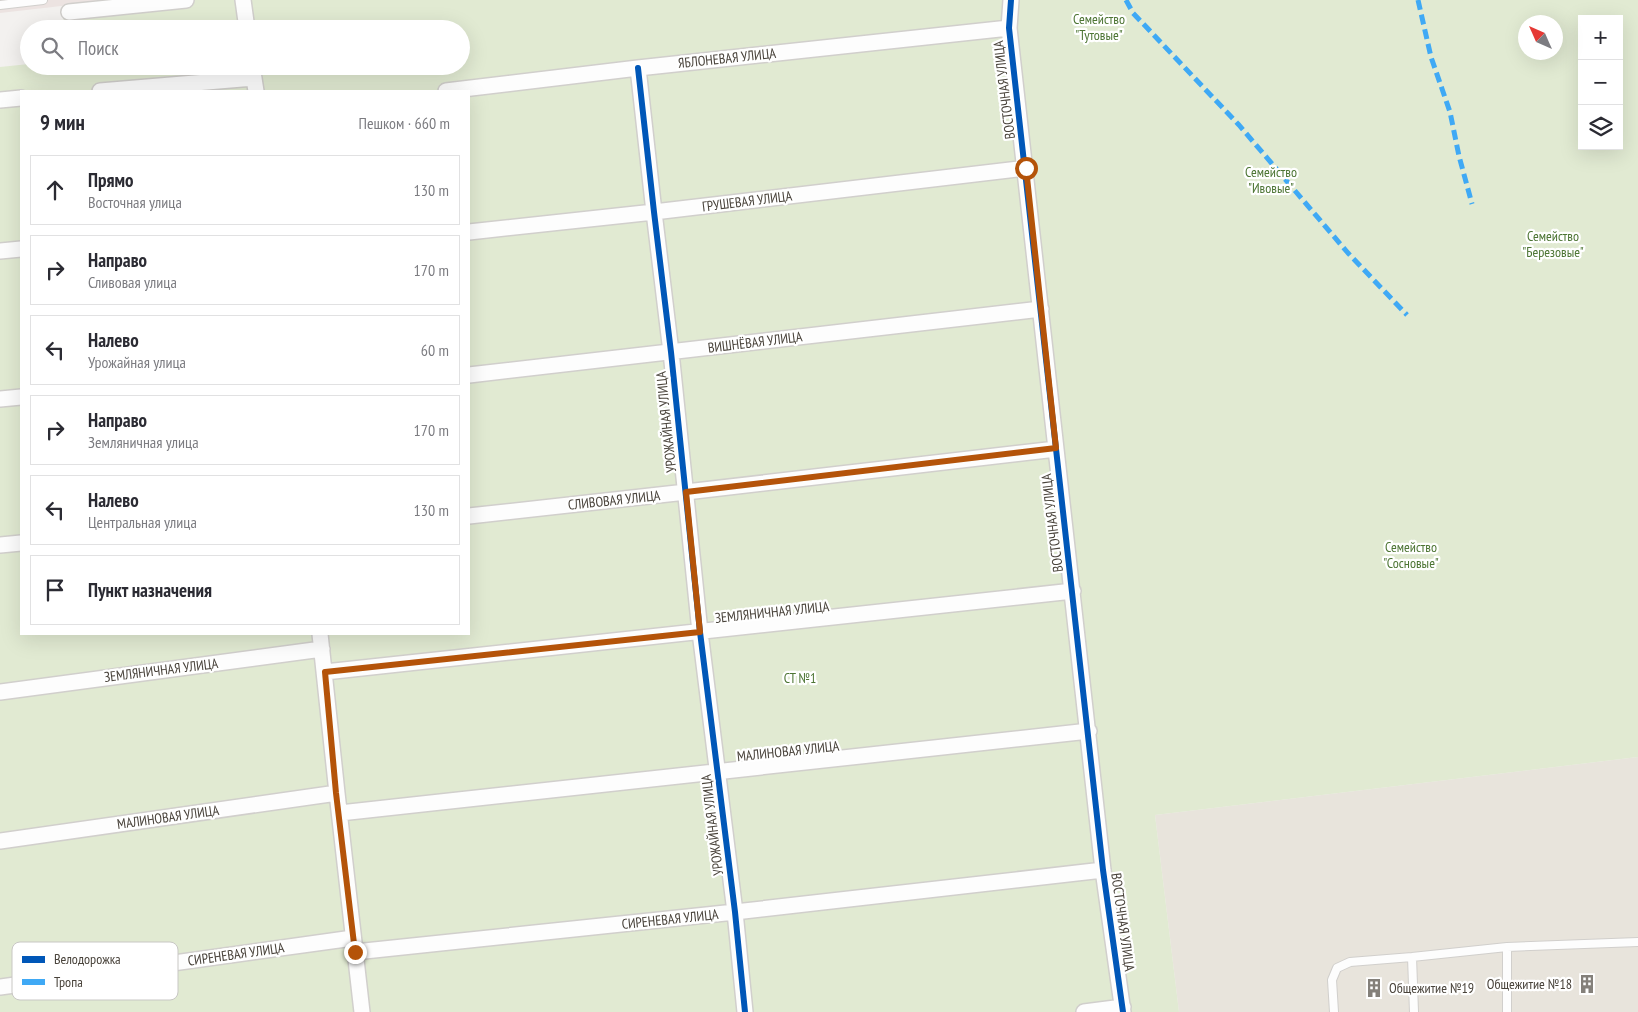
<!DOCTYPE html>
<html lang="ru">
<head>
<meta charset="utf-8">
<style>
  body { margin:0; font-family:"PT Sans Narrow",sans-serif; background:#f7f7f7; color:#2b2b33 }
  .controls { position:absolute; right:15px; top:15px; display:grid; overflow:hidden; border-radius:0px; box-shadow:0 5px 20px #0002 }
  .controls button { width:45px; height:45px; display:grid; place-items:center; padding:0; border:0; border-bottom:1px solid #e1e1e2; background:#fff; color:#2b2b33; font:25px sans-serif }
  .compass { position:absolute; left:1518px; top:15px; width:45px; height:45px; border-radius:50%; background:#fff; box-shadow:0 5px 20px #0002; rotate:315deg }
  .stop { position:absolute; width:15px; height:15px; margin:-11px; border:4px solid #b45309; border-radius:50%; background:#fff }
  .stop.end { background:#b45309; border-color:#fff; box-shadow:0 1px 5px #0008 }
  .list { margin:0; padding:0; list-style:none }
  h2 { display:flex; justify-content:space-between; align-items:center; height:65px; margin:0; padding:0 20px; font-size:21px }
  h2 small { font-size:16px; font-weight:400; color:#7c7c81 }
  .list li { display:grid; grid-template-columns:32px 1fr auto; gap:15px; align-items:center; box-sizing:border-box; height:70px; margin:0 10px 10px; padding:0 10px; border:1px solid #e1e1e2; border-radius:0px }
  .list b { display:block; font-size:19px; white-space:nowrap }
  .list p { margin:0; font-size:16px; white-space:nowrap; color:#7c7c81 }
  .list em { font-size:16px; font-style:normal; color:#7c7c81 }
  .icon { flex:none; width:28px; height:28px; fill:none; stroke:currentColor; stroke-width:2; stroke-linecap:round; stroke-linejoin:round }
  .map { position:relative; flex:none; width:1638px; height:1012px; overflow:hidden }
  .search { position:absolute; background:#fff; box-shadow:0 5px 20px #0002; left:20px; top:20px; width:450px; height:55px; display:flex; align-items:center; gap:12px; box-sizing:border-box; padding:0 18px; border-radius:28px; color:#7c7c81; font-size:19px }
  .panel { position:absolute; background:#fff; box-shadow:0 5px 20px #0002; left:20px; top:90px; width:450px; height:545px; border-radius:0px }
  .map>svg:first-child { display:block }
</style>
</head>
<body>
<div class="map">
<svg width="1638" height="1012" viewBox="0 0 1638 1012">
  <rect width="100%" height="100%" fill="#f3f1ef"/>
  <path fill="#e8e4dc" d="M1638 757V1012H1179L1155 815Z"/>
  <path fill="#ece3e1" d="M0 0H114L0 13Z"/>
  <path fill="#e1ead2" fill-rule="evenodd" d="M148 0H1638V757L1155 815 1179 1012H0V67L29 64V66H461V29H65L62 9ZM1582 19H1619V146H1582ZM1526 22H1556V52H1526ZM21 91H469V634H21Z"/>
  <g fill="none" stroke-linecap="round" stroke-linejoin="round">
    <g stroke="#d1cfcc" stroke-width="10">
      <path id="service" d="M0 5 43 0
        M1507 947V1012
        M1412 957 1414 1012
        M1334 1012 1332 980 1337 968 1350 962 1412 957 1507 947 1638 942"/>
    </g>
    <g stroke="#d1cfcc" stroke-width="18">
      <path id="minor" d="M243 0 247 29
        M1011 0 1009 28 1103 870 1123 1012
        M69 12 186 0
        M252 66 256 91
        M638 68 654 212 671 352 700 632 735 912 745 1012
        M100 91 254 78
        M446 91 638 68 1009 28
        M0 100 21 98
        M469 232 654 212 1026 168
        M0 251 21 249
        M469 375 1041 309
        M0 399 21 397
        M469 516 686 492 1056 449
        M0 545 21 543
        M320 634 337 793 362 1012
        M325 672 1073 591
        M0 692 322 649
        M340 813 1089 731
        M0 841 337 793
        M355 952 735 912 1103 870
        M0 987 353 938
        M1084 1012 1123 1007"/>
    </g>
    <use href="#service" stroke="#fdfdfd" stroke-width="8"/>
    <use href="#minor" stroke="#fdfdfd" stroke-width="15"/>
    <path stroke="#3fa9f5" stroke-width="5" stroke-dasharray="10 5" stroke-linecap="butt" d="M1126 0 1133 13 1239 125 1348 253 1407 315
      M1418 0 1431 57 1450 112 1459 156 1472 204"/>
    <g stroke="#fff" stroke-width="9">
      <path id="cycleway" d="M1011 0 1009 28 1103 870 1123 1012
        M638 68 654 212 671 352 700 632 735 912 745 1012"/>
    </g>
    <use href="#cycleway" stroke="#0057b8" stroke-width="6"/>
  </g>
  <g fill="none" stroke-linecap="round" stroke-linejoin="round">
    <path stroke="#b45309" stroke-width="6" d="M355 952 336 793 325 672 700 632 686 492 1056 448 1026 168"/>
  </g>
  <defs>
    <g id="building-bare" transform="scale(1.5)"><path d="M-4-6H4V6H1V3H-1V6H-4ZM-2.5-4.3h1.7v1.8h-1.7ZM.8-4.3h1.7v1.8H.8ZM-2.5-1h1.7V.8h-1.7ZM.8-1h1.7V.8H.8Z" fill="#84807a" stroke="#fff" stroke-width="2.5" paint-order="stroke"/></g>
  </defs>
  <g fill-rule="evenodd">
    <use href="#building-bare" x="1587" y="984"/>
    <use href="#building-bare" x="1374" y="988"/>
  </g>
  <g text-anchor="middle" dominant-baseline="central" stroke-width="4.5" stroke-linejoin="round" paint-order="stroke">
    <g font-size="14" fill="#4d7534" stroke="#fff">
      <text x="1099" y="19">Семейство<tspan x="1099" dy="16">"Тутовые"</tspan></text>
      <text x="1271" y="172">Семейство<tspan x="1271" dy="16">"Ивовые"</tspan></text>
      <text x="1553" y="236">Семейство<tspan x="1553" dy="16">"Березовые"</tspan></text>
      <text x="1411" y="547">Семейство<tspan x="1411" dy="16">"Сосновые"</tspan></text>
      <text x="800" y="678">СТ №1</text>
    </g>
    <g font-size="14" fill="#49433b" stroke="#fff">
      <text transform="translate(727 58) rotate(-6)">ЯБЛОНЕВАЯ УЛИЦА</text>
      <text transform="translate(1004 90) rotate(-97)">ВОСТОЧНАЯ УЛИЦА</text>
      <text transform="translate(747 201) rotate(-7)">ГРУШЕВАЯ УЛИЦА</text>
      <text transform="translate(755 342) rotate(-7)">ВИШНЁВАЯ УЛИЦА</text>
      <text transform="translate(666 422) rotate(-96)">УРОЖАЙНАЯ УЛИЦА</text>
      <text transform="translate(614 500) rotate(-6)">СЛИВОВАЯ УЛИЦА</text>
      <text transform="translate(1052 523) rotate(-97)">ВОСТОЧНАЯ УЛИЦА</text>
      <text transform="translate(772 612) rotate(-6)">ЗЕМЛЯНИЧНАЯ УЛИЦА</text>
      <text transform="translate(161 670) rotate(-7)">ЗЕМЛЯНИЧНАЯ УЛИЦА</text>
      <text transform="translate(788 751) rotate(-6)">МАЛИНОВАЯ УЛИЦА</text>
      <text transform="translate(168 817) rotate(-8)">МАЛИНОВАЯ УЛИЦА</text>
      <text transform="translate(712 825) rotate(-97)">УРОЖАЙНАЯ УЛИЦА</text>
      <text transform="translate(670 919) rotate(-6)">СИРЕНЕВАЯ УЛИЦА</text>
      <text transform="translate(1123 922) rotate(82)">ВОСТОЧНАЯ УЛИЦА</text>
      <text transform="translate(236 954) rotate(-8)">СИРЕНЕВАЯ УЛИЦА</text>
    </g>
    <g font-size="14" fill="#49433b" stroke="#fff" text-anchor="end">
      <text x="1572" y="984">Общежитие №18</text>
      <text x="1389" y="988" text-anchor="start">Общежитие №19</text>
    </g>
  </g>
  <rect x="12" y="942" width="166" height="58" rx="8" fill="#fff" stroke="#c8c7c4" stroke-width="1"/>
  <rect x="22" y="956" width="23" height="7" fill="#0057b8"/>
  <rect x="22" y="979" width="23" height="6" fill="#3fa9f5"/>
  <g font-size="14" fill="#49433b">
    <text x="54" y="964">Велодорожка</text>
    <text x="54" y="987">Тропа</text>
  </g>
</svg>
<div class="controls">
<button>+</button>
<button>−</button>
<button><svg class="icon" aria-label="layers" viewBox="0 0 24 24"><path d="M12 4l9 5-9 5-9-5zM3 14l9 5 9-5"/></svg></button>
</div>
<svg class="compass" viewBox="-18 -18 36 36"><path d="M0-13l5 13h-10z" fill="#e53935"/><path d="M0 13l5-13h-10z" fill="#7c7c81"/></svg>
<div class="stop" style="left:1026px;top:168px"></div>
<div class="stop end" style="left:355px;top:952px"></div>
<div class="search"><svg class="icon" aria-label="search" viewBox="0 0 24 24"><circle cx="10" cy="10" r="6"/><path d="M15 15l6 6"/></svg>Поиск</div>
<section class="panel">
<h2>9 мин<small>Пешком · 660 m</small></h2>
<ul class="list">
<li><svg class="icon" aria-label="ahead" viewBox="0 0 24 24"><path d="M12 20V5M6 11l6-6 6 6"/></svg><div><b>Прямо</b><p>Восточная улица</p></div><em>130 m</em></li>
<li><svg class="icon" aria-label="right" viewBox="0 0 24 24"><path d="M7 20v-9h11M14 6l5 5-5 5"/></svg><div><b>Направо</b><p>Сливовая улица</p></div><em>170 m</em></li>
<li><svg class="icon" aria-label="left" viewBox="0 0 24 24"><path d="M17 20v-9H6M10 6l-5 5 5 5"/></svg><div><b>Налево</b><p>Урожайная улица</p></div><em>60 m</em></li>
<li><svg class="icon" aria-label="right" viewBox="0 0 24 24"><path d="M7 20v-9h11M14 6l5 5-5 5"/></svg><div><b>Направо</b><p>Земляничная улица</p></div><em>170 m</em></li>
<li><svg class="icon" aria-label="left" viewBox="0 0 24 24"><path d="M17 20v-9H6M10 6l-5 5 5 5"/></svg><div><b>Налево</b><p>Центральная улица</p></div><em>130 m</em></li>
<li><svg class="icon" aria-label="arrive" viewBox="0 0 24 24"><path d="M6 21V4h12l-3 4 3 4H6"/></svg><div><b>Пункт назначения</b></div></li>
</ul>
</section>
</div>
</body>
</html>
